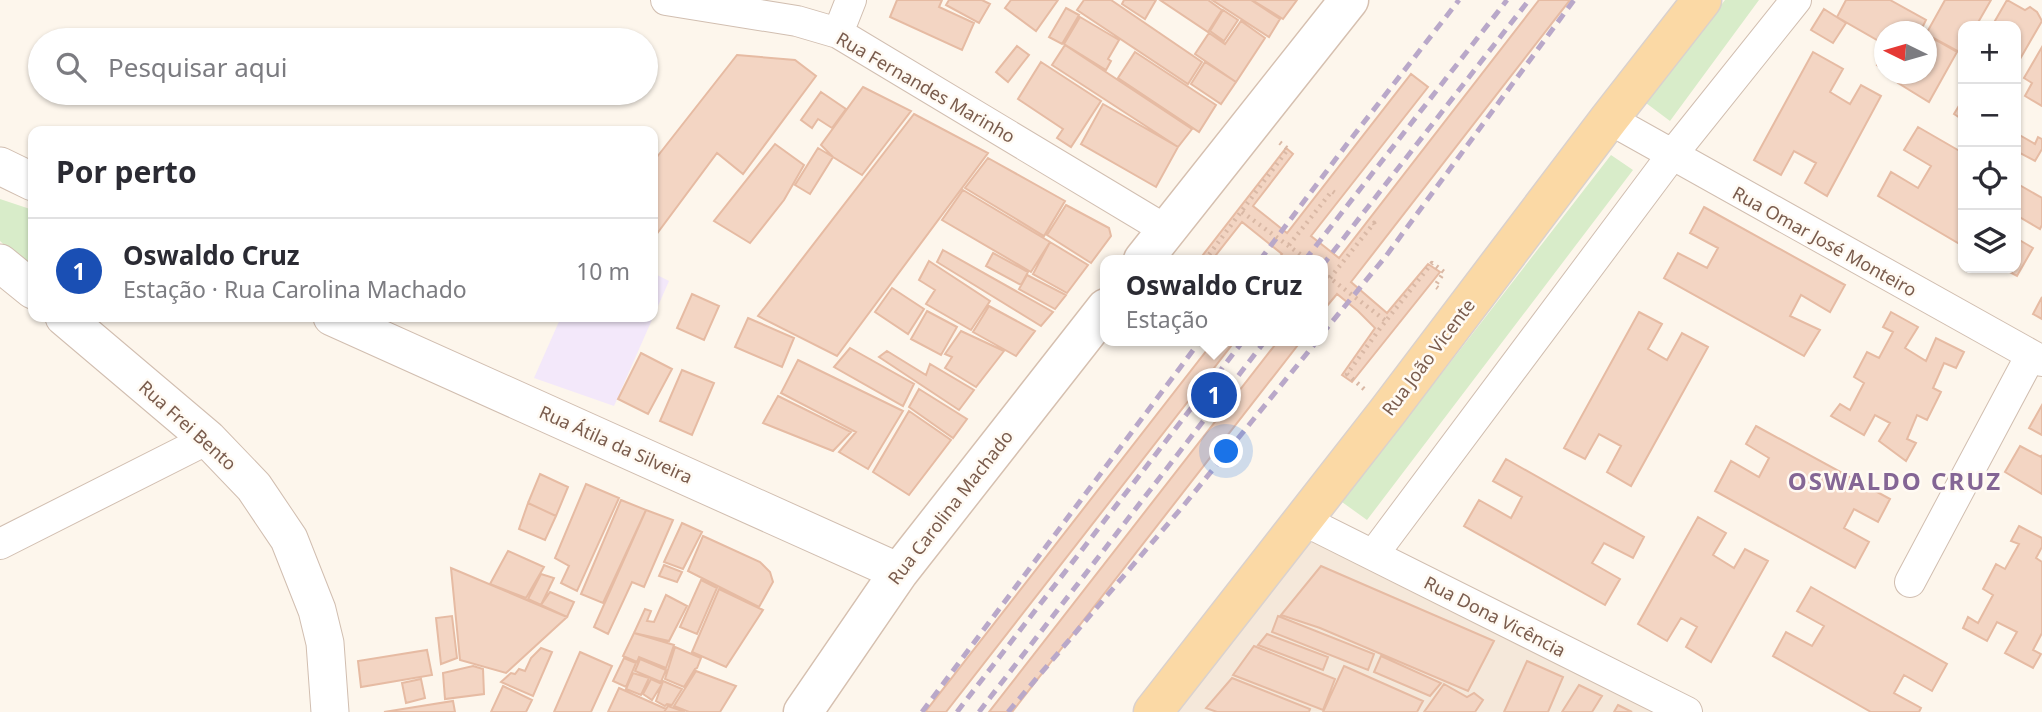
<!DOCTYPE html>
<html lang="pt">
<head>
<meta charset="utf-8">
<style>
  body { margin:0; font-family:"Noto Sans",sans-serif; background:#f7f7f7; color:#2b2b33 }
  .controls { position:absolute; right:21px; top:21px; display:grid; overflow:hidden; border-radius:14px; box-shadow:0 2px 5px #0004 }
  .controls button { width:63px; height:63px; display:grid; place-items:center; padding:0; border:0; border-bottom:2px solid #e1e1e2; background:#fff; color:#2b2b33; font:35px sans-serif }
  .compass { position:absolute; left:1874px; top:21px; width:63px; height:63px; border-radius:50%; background:#fff; box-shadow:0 2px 5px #0004; rotate:275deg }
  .you { position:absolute; left:1227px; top:452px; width:24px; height:24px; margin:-18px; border:5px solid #fff; border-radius:50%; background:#1a73e8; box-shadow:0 0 0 10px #1a73e833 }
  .badge { display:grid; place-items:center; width:46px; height:46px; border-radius:50%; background:#e76f51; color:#fff; font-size:23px; font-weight:700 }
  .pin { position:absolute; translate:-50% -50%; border:4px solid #fff; box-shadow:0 2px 7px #0006 }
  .popup { position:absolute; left:1100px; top:255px; width:228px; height:91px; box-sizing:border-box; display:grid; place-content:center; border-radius:14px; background:#fff; filter:drop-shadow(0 2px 5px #0005); font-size:23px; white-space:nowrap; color:#7c7c81 }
  .popup b { font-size:26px; color:#2b2b33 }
  .popup::after { content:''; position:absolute; left:50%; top:100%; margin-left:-14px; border:14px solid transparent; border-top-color:#fff }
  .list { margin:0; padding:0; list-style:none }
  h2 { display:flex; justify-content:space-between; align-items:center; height:91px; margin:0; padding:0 28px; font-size:30px }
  h2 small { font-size:23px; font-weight:400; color:#7c7c81 }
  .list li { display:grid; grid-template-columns:46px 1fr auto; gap:21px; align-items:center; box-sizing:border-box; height:105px; padding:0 28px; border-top:2px solid #e1e1e2 }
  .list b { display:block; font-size:26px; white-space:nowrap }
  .list p { margin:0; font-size:23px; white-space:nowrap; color:#7c7c81 }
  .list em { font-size:23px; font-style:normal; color:#7c7c81 }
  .icon { flex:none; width:38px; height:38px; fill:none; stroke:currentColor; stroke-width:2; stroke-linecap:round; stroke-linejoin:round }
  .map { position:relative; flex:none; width:2042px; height:712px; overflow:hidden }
  .search { position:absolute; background:#fff; box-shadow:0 2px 5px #0004; left:28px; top:28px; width:630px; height:77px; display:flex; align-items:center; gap:18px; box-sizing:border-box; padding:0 24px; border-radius:38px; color:#7c7c81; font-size:26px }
  .panel { position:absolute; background:#fff; box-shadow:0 2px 5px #0004; left:28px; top:126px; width:630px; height:196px; border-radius:14px }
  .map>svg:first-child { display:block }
</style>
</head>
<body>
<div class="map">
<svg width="2042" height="712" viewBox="0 0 2042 712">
  <rect width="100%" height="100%" fill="#fdf6ec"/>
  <path fill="#f5e8da" d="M1303 520 1685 712H1153Z"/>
  <path fill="#f3e8fa" d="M653 273 669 281 614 406 534 378 561 317H653Z"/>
  <path fill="#d8ecc9" d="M1725 0H1759L1670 121 1646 103Z
    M1611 155 1633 170 1367 520 1342 502Z
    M0 199 33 210V254L27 267 0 241Z"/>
  <path fill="#f3d5c3" stroke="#e6bba3" stroke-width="2" d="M897 0H942L939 7 974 23 962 50 890 17Z
    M949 0H982L990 4 979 23 946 5Z
    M1011 0H1058L1036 31 1005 8Z
    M1084 0H1111L1202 62 1188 84 1077 10Z
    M1124 0H1156L1145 19 1122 4Z
    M1160 0H1208L1222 10 1208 32Z
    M1212 0H1251L1280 19 1269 37Z
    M1252 0H1297L1283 19Z
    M1539 0H1570L1351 282 1387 313 1428 264 1440 272 1352 382 1342 375 1375 328 1358 311 1337 294 1322 312V260H1277L1282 254 1242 222 1212 260H1199L1286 148 1293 154 1253 206 1287 233 1411 74 1428 87 1311 236 1339 258Z
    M1846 0H1890L1926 20 1920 32H1884V44L1837 17Z
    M1945 0H1991L1976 26H1963V49L1961 53 1926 34Z
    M2007 0 2025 10 2030 7 2037 12 2042 21 2016 66V26H1992Z
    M1066 8 1079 15 1062 44 1049 37Z
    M1824 9 1846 23 1833 43 1811 30Z
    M1223 10 1238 20 1224 41 1210 31Z
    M1080 17 1119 40 1108 59 1111 61 1106 70 1064 44Z
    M1241 21 1265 38 1236 82 1195 54 1209 33 1225 44Z
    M1934 39 1957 52 1929 102 1898 83 1904 74H1926V53Z
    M1065 45 1192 129 1178 147 1052 65Z
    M1017 46 1029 55 1008 82 996 72Z
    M2042 47V106L2025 96 2032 83 2024 78Z
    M1135 52 1216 105 1199 132 1118 78Z
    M1813 52 1843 69 1830 92 1850 104 1861 85 1881 96 1827 196 1805 183 1816 163 1794 151 1781 175 1754 160Z
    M1884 54V71L1877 65Z
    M737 55 795 60 816 76 743 174 717 153 653 239V162Z
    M1041 62 1101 101 1071 147 1057 138 1063 129 1018 99Z
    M1205 62 1236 82 1221 104 1191 84Z
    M863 87 911 111 862 175 833 157 821 145Z
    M821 92 846 109 832 128 818 119 812 128 801 120Z
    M1963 99V120L1954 114Z
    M1103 104 1178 147 1156 187 1081 144Z
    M914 114 988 153 837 356 758 316Z
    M1918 127 1963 153V246L1878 196 1891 172 1918 188 1931 166 1904 150Z
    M2016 133 2035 144 2038 137 2042 139V149L2035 161 2016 151Z
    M775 144 804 165 784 200 750 243 714 221Z
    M818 148 833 157 810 194 795 185Z
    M988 158 1065 201 1044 236 965 188Z
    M2016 183 2042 198V225L2040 229 2016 215Z
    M963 190 1050 242 1031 272 942 220Z
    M1066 205 1109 228 1111 236 1091 263 1047 235Z
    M1704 207 1845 285 1830 312 1801 295 1790 316 1820 330 1804 356 1664 278 1678 253 1707 268 1718 248 1690 233Z
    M2016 238 2033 248 2017 276 2002 268H2016Z
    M1050 242 1088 265 1067 293 1033 274Z
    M943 250 1053 312 1041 326 937 262Z
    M993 253 1028 272 1021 285 986 266Z
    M929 261 990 301 971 330 926 304 935 290 919 280Z
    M1027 275 1066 295 1055 309 1019 289Z
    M892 288 924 309 908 334 875 312Z
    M692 294 719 306 704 340 677 328Z
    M2042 297V319L2033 314Z
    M989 306 1035 331 1016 356 973 332Z
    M927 311 957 327 941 355 911 339Z
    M1639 312 1662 324 1648 349 1667 360 1682 333 1708 347 1631 486 1607 472 1621 446 1599 434 1585 459 1564 448Z
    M1891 312 1918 327 1905 348 1926 361 1936 338 1964 352 1956 368 1944 363 1933 388 1941 392 1927 420 1917 415 1907 439 1916 443 1906 461 1879 441 1890 423 1875 415 1864 435 1831 416 1840 404 1850 410 1864 383 1854 377 1867 352 1879 358 1893 332 1883 327Z
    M748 318 794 338 782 367 735 347Z
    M961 331 1004 351 976 387 945 368 952 357 945 354Z
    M1214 341H1235L946 712H928L926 711Z
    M1278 341H1301L1012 712H989Z
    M850 348 914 384 903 406 834 367Z
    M887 351 926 375 930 364 974 390 959 410 879 357Z
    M641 353 672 369 648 414 618 399Z
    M798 360 903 411 868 469 839 452 856 432 781 393Z
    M682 370 714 383 692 435 660 421Z
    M919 389 967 419 953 438 909 407Z
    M778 396 851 432 833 451 763 423Z
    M2042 405V435L2029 428Z
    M909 411 951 440 909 495 873 472Z
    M1756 426 1890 499 1878 522 1854 509 1844 528 1869 542 1855 568 1715 491 1731 461 1759 477 1769 458 1746 444Z
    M2020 446 2041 457 2042 455V494L2005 472Z
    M1506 459 1644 537 1633 558 1604 543 1592 563 1620 579 1605 605 1464 526 1479 500 1511 518 1522 497 1493 481Z
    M540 474 568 487 556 516 528 503Z
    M586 484 619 498 577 591 561 583 569 566 555 558Z
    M621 500 646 510 603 603 581 594Z
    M528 503 556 516 545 540 519 529Z
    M646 510 673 520 644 587 632 582 608 634 594 627Z
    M1698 517 1726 533 1713 555 1734 568 1745 549 1768 561 1711 662 1686 647 1697 627 1681 618 1667 641 1638 624Z
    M682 523 702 532 683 569 664 562Z
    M2019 526 2042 538V547L2036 558 2042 562V633L2033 650 2041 654 2033 668 2005 653 2017 632 1997 622 1987 641 1963 628 1968 617 1978 623 1993 595 1983 589 1996 564 2005 569 2019 544 2011 541Z
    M703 536 760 562 770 572 773 582 759 607 688 571Z
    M508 551 544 567 526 598 490 584Z
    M664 565 682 572 677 582 659 576Z
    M1321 566 1494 641 1468 691 1320 628 1281 615Z
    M451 568 567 617 506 673 460 660Z
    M541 574 554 578 541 605 528 599Z
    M701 580 717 588 697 634 680 627Z
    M1811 587 1947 664 1932 691 1904 675 1894 693 1921 708 1919 712H1871L1773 656 1786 632 1812 646 1824 626 1797 611Z
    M719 589 763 610 726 667 692 652Z
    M550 592 574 602 567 617 541 605Z
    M666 595 687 606 669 641 634 633 645 609 651 611 647 621 654 622Z
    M452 616 457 658 441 664 436 618Z
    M1278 616 1374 654 1368 670 1272 632Z
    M634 633 674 645 666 668 639 657 637 662 623 656Z
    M1267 634 1328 657 1323 670 1258 645Z
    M1254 646 1335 679 1323 710 1233 675Z
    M675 647 701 658 697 668 695 669 684 687 665 679Z
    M541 648 552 652 533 696 501 682 511 673 515 674 519 669 525 671 531 658Z
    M427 650 432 675 361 687 358 661Z
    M580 652 612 666 591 712H554Z
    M1381 656 1441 683 1430 696 1374 672Z
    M624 658 636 663 626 687 613 681Z
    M640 659 666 670 661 682 635 671Z
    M1527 661 1563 677 1548 712H1504Z
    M473 666 483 669 484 694 445 699 443 673Z
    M1344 666 1423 701 1417 712H1323Z
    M696 671 736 686 720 712H689L674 706Z
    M633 673 649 678 641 695 626 689Z
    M1232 678 1310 709 1309 712H1217L1206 708Z
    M421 679 425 698 406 703 402 683Z
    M651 679 662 684 652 700 643 694Z
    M663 681 682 689 672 705 667 704 665 706 656 701Z
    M1444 684 1467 697 1474 693 1483 700 1475 712H1424Z
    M1579 685 1602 696 1592 712H1562Z
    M503 686 532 700 526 712H491Z
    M619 688 666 709 664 712H608Z
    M453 701 455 712H384Z
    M1618 705 1632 712H1614Z
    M668 706 685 712H664Z"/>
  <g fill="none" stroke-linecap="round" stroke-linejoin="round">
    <g stroke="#d1beb0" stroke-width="32">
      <path id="minor" d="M666 0 797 21 838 33 1166 230
        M838 33 851 0
        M1609 119 2042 361
        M1303 520 1687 712
        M0 544 208 439
        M1373 555 1672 155 1796 0
        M1910 582 2031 355"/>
    </g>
    <g stroke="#d1beb0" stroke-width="39">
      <path id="tertiary" d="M0 166 33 182
        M0 263 33 290
        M64 317 208 439 254 487 289 539 317 610 325 643 330 712
        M332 317 899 572"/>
    </g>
    <g stroke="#d6c0b0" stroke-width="41">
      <path id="secondary" d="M1143 260 1349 0
        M803 712 899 572 1106 308"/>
    </g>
    <g stroke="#dad1cd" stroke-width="41">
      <path id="primary" d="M1153 712 1388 411 1609 119 1702 0"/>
    </g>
    <path stroke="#d9b8a5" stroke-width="4.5" stroke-dasharray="2 5" stroke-linecap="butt" d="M1289 245 1332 191 1335 193
      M1205 260 1288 149 1279 142
      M1330 278 1374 223 1375 225
      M1364 389 1347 374 1381 327 1432 263 1444 272 1435 286 1438 288"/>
    <use href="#minor" stroke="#fff" stroke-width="30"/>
    <use href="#tertiary" stroke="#fff" stroke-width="37"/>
    <use href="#secondary" stroke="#fff" stroke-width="38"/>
    <use href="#primary" stroke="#fbd9a5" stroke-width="38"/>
    <path stroke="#b9a8c9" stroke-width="5" stroke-dasharray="10 7" stroke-linecap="butt" d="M1260 260 1347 144 1459 0
      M1305 260 1507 0
      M1322 266 1529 0
      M1322 334 1386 256 1574 0
      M922 712 1200 341
      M957 712 1243 341
      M979 712 1265 341
      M1008 712 1184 505 1317 341"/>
    <path stroke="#d9b8a5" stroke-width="4.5" stroke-dasharray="2 5" stroke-linecap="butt" d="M1242 212 1308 260
      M1322 272 1386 321"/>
  </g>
  <g text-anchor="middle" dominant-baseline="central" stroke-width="5" stroke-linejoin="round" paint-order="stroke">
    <g font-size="18" fill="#7a5c4d" stroke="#fffaf3">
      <text transform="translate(926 87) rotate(30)">Rua Fernandes Marinho</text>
      <text transform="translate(1825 241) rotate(29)">Rua Omar José Monteiro</text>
      <text transform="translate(1428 357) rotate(-53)">Rua João Vicente</text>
      <text transform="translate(188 425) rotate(42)">Rua Frei Bento</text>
      <text transform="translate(616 444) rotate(24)">Rua Átila da Silveira</text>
      <text transform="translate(950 507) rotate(-52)">Rua Carolina Machado</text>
      <text transform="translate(1495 616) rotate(27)">Rua Dona Vicência</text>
    </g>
    <g font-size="24" font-weight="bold" letter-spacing="2" fill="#846695" stroke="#fffaf3">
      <text x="1895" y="480">OSWALDO CRUZ</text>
    </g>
  </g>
</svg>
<div class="controls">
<button>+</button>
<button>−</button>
<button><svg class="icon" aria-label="locate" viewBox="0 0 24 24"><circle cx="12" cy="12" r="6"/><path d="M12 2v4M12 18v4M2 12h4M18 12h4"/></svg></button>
<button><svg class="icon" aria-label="layers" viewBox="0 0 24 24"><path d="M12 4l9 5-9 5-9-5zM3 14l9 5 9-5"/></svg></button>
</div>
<svg class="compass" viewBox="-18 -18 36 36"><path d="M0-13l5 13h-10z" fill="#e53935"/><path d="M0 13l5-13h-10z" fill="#7c7c81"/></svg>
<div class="you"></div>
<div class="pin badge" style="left:1214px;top:395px;background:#1a4fb4">1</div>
<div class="popup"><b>Oswaldo Cruz</b>Estação</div>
<div class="search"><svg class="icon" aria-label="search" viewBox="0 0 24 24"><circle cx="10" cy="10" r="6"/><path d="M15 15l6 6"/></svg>Pesquisar aqui</div>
<section class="panel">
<h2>Por perto<small></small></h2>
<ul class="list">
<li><span class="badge" style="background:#1a4fb4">1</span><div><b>Oswaldo Cruz</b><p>Estação · Rua Carolina Machado</p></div><em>10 m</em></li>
</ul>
</section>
</div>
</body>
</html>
